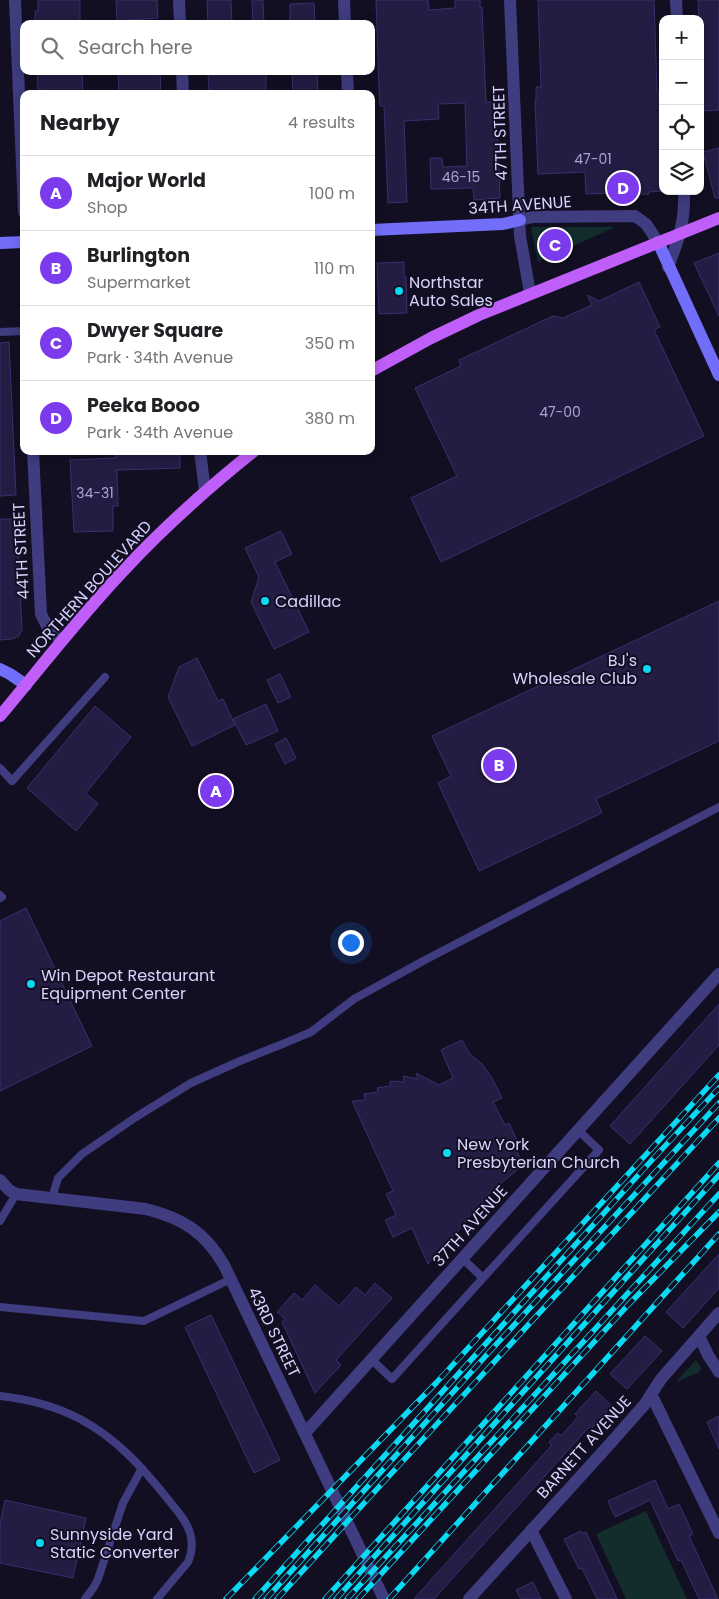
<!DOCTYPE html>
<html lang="en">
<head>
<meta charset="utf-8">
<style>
  body { margin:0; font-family:Poppins,sans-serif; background:#f2f2f2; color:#202124 }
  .controls { position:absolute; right:15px; top:15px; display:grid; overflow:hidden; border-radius:10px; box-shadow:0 2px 12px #0003 }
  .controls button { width:45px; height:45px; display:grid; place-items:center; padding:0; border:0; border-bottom:1px solid #e0e0e0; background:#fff; color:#202124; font:25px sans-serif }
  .you { position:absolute; left:350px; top:942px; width:18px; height:18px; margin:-12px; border:4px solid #fff; border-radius:50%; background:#1a73e8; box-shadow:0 0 0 8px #1a73e833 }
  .badge { display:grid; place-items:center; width:32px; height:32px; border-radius:50%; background:#7c3aed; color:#fff; font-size:16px; font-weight:700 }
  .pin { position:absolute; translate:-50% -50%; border:2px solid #fff; box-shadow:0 1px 5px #0006 }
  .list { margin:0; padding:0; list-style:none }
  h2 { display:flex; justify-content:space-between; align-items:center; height:65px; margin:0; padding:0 20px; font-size:21px }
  h2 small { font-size:16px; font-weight:400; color:#757577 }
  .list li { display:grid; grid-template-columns:32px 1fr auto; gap:15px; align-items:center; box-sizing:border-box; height:75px; padding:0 20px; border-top:1px solid #e0e0e0 }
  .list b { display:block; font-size:19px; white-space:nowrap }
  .list p { margin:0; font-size:16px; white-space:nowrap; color:#757577 }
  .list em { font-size:16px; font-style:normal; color:#757577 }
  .icon { flex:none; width:28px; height:28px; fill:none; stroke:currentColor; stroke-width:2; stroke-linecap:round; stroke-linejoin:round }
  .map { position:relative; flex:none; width:719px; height:1599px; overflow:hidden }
  .search { position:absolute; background:#fff; box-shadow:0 2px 12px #0003; left:20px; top:20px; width:355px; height:55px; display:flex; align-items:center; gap:12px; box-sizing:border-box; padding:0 18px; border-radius:10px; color:#757577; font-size:19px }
  .panel { position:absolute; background:#fff; box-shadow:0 2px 12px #0003; left:20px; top:90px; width:355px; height:365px; border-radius:10px }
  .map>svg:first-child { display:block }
</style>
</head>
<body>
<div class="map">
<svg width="719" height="1599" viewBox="0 0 719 1599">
  <rect width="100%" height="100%" fill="#130f23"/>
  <path fill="#122d2c" d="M531 227H615L538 262Z
    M696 1360 701 1368 699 1372 675 1383Z
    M646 1511 687 1599H626L596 1534Z"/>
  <path fill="#241c43" stroke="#3c2f6e" d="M38 0H80V24H35V11H38Z
    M116 0H157L158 18 117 21Z
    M207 0H231L232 24H208Z
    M252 0H263L264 24H253Z
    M376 0H428L429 10 455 8V0H480V7H482L486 102H496L500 198 474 200 473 188 431 189 430 158H442L443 167 467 166 465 103 438 104 439 119 404 121 407 202 388 203 384 106H380L379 89Z
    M538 0H654L657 91H661L663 191 649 192V194L616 195V193L586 194 585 172 538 174 535 101 536 100V87H541Z
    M698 0H719V110L702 111 700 19H699Z
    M314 3 315 24H290V4Z
    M37 71H82L83 94H42L41 90H38Z
    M118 71H160L161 94H119Z
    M208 71H266V94H209Z
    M292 71H317L318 94H293Z
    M719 148V198H715L703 152Z
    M719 253V316L694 263Z
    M404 262V277H406L407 313 379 314 377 263Z
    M639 282 660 327 654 330 704 436 441 562 411 498 457 476 415 388 461 366 459 360 553 316 563 318 592 305 587 295 599 301Z
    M9 342 16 495 0 496V343Z
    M180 451V468L117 470 118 506H113V531L74 532 70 460 116 458 115 453Z
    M0 519H17L22 629 19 636 12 639 0 640Z
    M281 531 292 554 275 562 309 632 274 649 251 602 259 577 245 548Z
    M719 601V741L596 799 602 813 479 871 438 783 451 776 432 736Z
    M197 658 218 701 223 699 235 725 192 746 168 697 179 667Z
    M280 674 291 697 278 703 267 680Z
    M266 704 278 731 246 745 233 719Z
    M95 706 131 737 86 793 98 804 76 831 27 788Z
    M286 738 296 758 285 764 275 744Z
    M26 908 92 1046 0 1091V921Z
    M719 1004V1045L630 1144 610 1126Z
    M462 1040 469 1053 482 1064 492 1078 502 1098 493 1102 505 1125 509 1123 517 1140 512 1142 523 1165 487 1195 490 1197 465 1221V1223L428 1264 412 1228 393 1237 385 1220 396 1215 386 1194 393 1191 352 1101 365 1100 364 1094 378 1092 377 1088 390 1086V1081L404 1082 403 1076 418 1079 416 1073 439 1085 453 1078 441 1050Z
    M719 1254V1288L683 1328 666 1312Z
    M375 1283 392 1298 336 1360 341 1365 315 1393 282 1322 285 1319 277 1312 294 1293 302 1300 315 1285 339 1306 356 1287 365 1295Z
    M211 1315 280 1460 254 1473 185 1327Z
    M645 1336 662 1351 627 1389 610 1374Z
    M596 1391 612 1406 591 1429 589 1427 434 1599H414L552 1445 549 1442 558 1433 561 1436 578 1417 575 1414Z
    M719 1416V1449L707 1422Z
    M655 1480 668 1509 679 1504 693 1534 689 1536 718 1599H699L681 1560 678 1561 650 1500 615 1517 608 1501Z
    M5 1500 86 1518 73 1578 0 1563V1524Z
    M581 1531 582 1533 586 1532 617 1599H597L582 1568 579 1569 564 1539Z
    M533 1582 541 1599H521L516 1590Z"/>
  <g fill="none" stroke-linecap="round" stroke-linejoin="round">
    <path stroke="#3f3c80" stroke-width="8" d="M0 332 24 331
      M0 768 12 781 105 677
      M0 895 2 897 0 898
      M52 1198 58 1178 82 1154 136 1117 191 1083 240 1061 285 1043 311 1032 354 999 425 960 719 807
      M0 1221 16 1194
      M463 1259 483 1278 599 1150 579 1131
      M0 1307 144 1321 231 1279
      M372 1360 392 1379 483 1278
      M0 1396C28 1399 55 1406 80 1419 116 1438 142 1467 167 1498 175 1509 186 1519 190 1533 193 1543 192 1553 188 1562L157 1599
      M85 1599 94 1587 98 1579 123 1503 142 1468"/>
    <path stroke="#3f3c80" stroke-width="12" d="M15 0 24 212
      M179 0 180 24
      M344 0 345 24
      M510 0 520 236 530 293
      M676 0 677 19
      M182 71 183 94
      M347 71 348 94
      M520 220 533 217 635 216 646 224 658 242
      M668 267C679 239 685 222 684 191
      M33 451 41 614 47 626 62 641
      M200 451 205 491
      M0 1180 9 1190 16 1194 146 1209C182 1218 205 1232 224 1265L384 1599
      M699 1336 708 1355 719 1372
      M651 1394 719 1533
      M305 1433 719 974
      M531 1530 566 1599
      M469 1599 608 1446 645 1404 661 1379 719 1313"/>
    <path stroke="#726efa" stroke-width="12" d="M371 230 503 224 520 220
      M658 242 719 375
      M0 243 24 242
      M0 669 10 674 26 685"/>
    <path stroke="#c05ef9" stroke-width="12" d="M371 371 431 338 479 315 719 218
      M0 716C41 667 81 615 125 569 165 526 208 488 254 451"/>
    <g stroke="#09d9f3" stroke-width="5.5">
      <path id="rail" d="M226 1599 437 1382 719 1075
        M255 1599 651 1161 719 1088
        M266 1599 492 1349 719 1103
        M277 1599 366 1501 719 1118
        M325 1599 719 1163
        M336 1599 719 1175
        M347 1599 719 1194
        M358 1599 629 1304 719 1212
        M389 1599 719 1234"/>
    </g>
    <use href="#rail" stroke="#130f23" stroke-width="4" stroke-dasharray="11" stroke-linecap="butt"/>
  </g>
  <g fill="#09d9f3" stroke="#130f23" stroke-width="2">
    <circle cx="399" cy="291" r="5"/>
    <circle cx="265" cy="601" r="5"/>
    <circle cx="647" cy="669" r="5"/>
    <circle cx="31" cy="984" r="5"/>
    <circle cx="447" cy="1153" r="5"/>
    <circle cx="40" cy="1543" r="5"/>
  </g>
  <g text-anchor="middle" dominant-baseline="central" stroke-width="4" stroke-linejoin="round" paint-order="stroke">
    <g font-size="14" fill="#aba5ce">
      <text x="593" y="159">47-01</text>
      <text x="461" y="177">46-15</text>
      <text x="560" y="412">47-00</text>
      <text x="95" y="493">34-31</text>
    </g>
    <g font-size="16" fill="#d8d3fd" stroke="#130f23">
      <text transform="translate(500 133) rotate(-92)">47TH STREET</text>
      <text transform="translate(520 205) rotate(-4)">34TH AVENUE</text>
      <text transform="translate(21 551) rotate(-93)">44TH STREET</text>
      <text transform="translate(89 589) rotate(-48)">NORTHERN BOULEVARD</text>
      <text transform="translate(470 1226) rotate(-48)">37TH AVENUE</text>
      <text transform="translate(274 1332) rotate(64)">43RD STREET</text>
      <text transform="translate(584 1447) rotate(-48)">BARNETT AVENUE</text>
    </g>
    <g font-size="16" fill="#d8d3fd" stroke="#130f23" text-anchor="start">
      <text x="409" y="282">Northstar<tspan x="409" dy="18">Auto Sales</tspan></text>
      <text x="275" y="601">Cadillac</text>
      <text x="637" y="660" text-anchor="end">BJ's<tspan x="637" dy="18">Wholesale Club</tspan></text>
      <text x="41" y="975">Win Depot Restaurant<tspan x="41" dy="18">Equipment Center</tspan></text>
      <text x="457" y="1144">New York<tspan x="457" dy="18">Presbyterian Church</tspan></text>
      <text x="50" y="1534">Sunnyside Yard<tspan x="50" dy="18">Static Converter</tspan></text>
    </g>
  </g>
</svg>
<div class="controls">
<button>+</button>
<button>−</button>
<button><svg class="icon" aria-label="locate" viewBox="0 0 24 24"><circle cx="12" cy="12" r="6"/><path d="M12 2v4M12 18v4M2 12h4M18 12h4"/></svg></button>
<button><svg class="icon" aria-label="layers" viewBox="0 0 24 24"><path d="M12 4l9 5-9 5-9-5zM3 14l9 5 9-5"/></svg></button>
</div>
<div class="you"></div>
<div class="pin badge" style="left:216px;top:791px">A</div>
<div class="pin badge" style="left:499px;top:765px">B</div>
<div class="pin badge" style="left:555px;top:245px">C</div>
<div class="pin badge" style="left:623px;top:188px">D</div>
<div class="search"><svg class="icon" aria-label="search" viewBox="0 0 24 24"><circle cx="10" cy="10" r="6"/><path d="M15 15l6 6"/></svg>Search here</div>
<section class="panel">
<h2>Nearby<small>4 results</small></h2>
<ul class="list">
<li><span class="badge">A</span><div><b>Major World</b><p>Shop</p></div><em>100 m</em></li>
<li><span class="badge">B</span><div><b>Burlington</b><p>Supermarket</p></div><em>110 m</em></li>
<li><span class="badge">C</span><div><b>Dwyer Square</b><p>Park · 34th Avenue</p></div><em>350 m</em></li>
<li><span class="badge">D</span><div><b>Peeka Booo</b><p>Park · 34th Avenue</p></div><em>380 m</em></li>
</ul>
</section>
</div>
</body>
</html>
